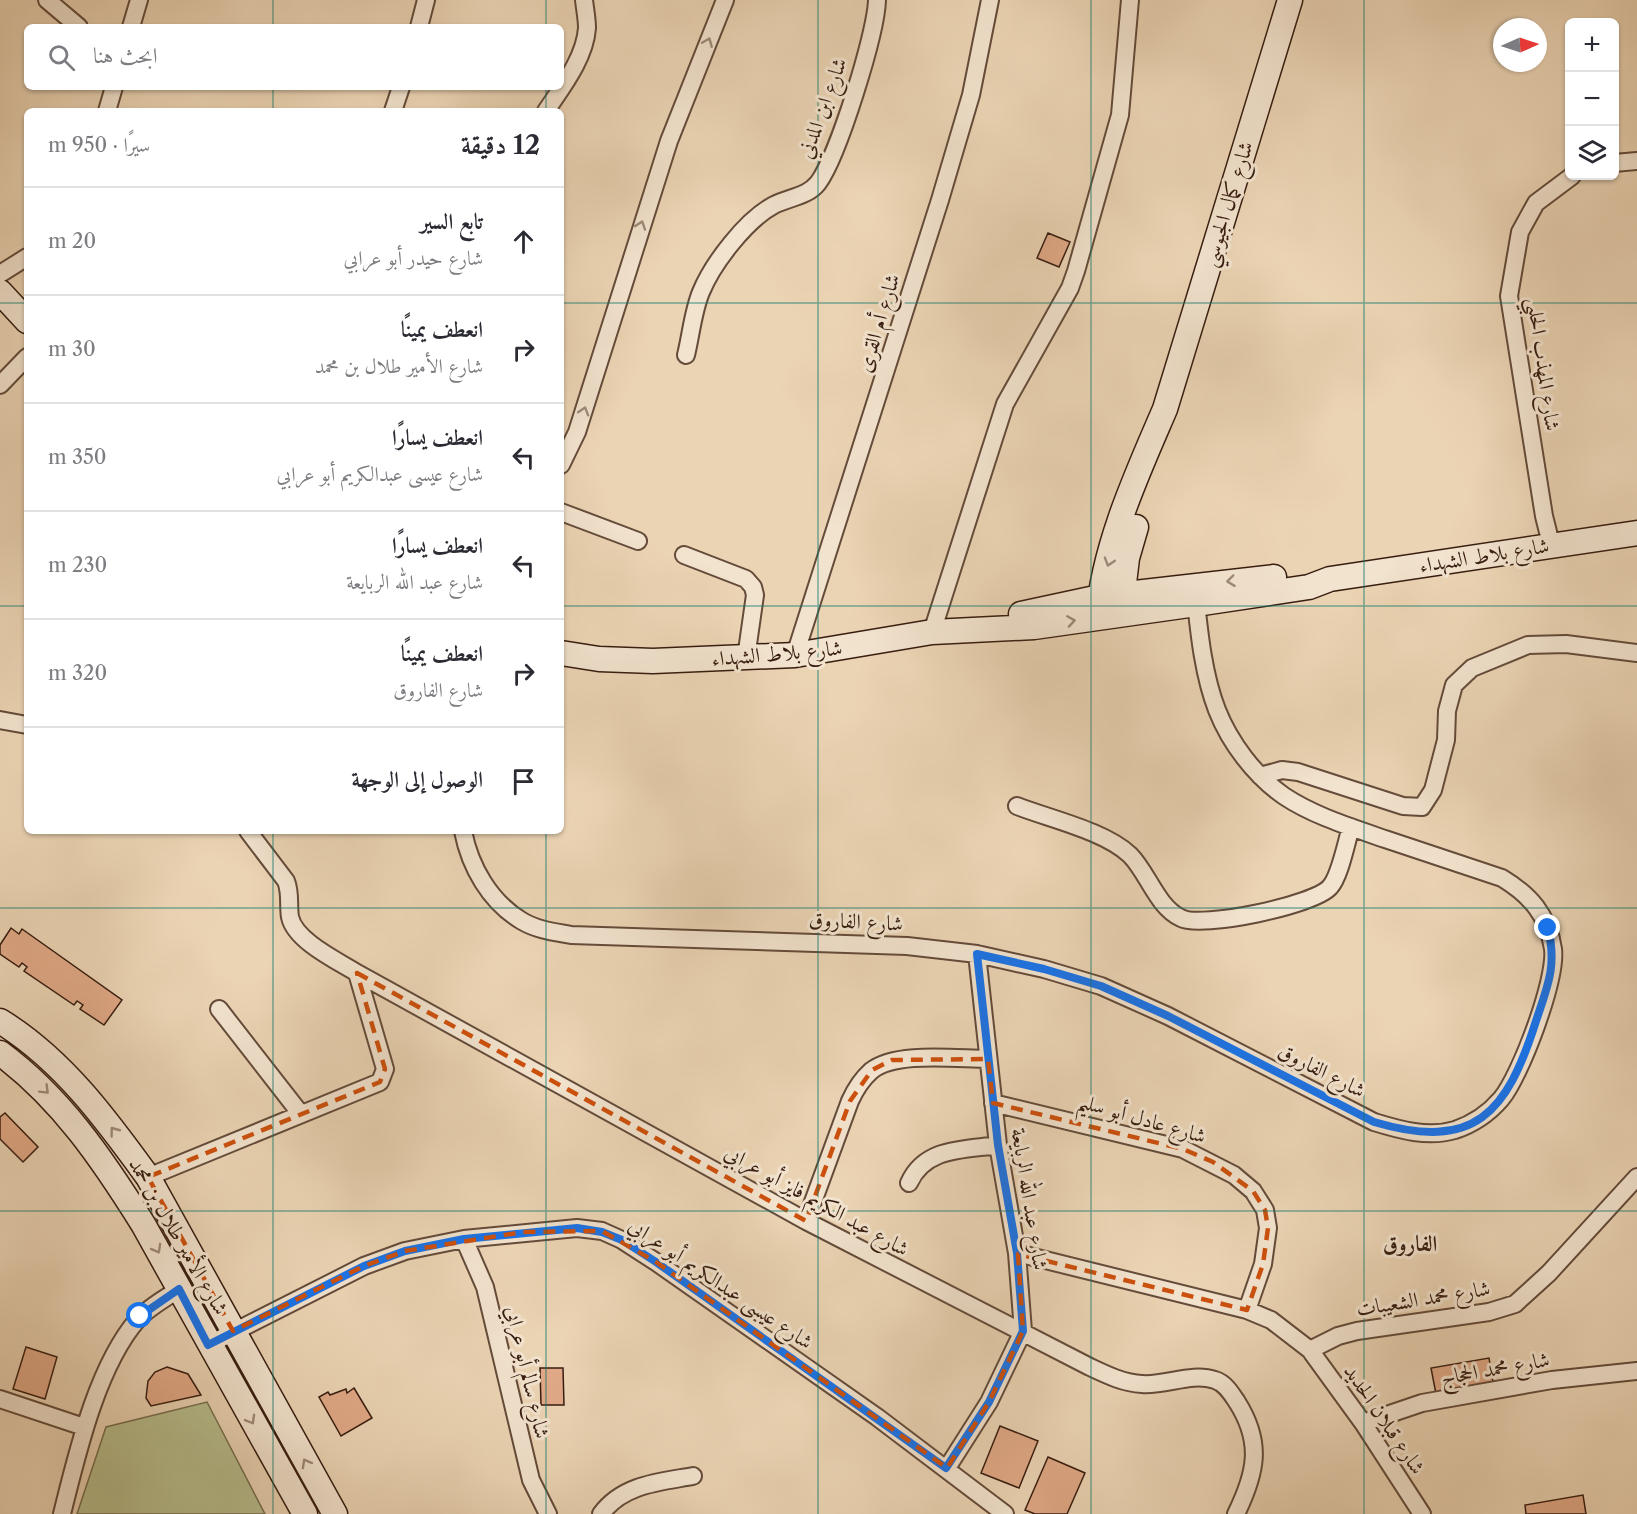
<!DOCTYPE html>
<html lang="ar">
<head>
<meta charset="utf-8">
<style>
  body { margin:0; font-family:"Libre Caslon Text",Amiri,serif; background:#f2f2f3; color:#2b2b33; direction:rtl }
  .controls { position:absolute; right:18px; top:18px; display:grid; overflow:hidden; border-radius:9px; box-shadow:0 2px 4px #0004 }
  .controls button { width:54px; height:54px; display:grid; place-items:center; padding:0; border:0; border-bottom:2px solid #e1e1e2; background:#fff; color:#2b2b33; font:30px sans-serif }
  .compass { position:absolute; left:1493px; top:18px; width:54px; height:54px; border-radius:50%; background:#fff; box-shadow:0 2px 4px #0004; rotate:87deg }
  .stop { position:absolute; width:18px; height:18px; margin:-14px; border:4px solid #1a73e8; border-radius:50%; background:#fff }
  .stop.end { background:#1a73e8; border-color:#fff; box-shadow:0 2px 6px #0008 }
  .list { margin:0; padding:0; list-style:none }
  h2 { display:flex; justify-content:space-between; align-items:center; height:78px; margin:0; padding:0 24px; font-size:26px }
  h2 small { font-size:20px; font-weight:400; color:#7c7c81 }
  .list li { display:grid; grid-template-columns:39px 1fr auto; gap:18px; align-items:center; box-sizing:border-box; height:108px; padding:0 24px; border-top:2px solid #e1e1e2 }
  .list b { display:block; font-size:22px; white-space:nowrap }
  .list p { margin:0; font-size:20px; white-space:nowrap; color:#7c7c81 }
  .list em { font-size:20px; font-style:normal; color:#7c7c81 }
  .icon { flex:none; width:33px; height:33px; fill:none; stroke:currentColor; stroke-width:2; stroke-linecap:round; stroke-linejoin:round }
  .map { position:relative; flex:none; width:1637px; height:1514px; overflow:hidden; direction:ltr }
  .search { position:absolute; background:#fff; box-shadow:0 2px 4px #0004; left:24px; top:24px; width:540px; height:66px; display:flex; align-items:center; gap:15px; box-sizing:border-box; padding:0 21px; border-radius:9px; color:#7c7c81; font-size:22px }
  .panel { position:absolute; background:#fff; box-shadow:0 2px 4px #0004; left:24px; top:108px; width:540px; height:726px; border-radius:9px; direction:rtl }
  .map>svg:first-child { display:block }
</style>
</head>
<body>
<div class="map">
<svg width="1637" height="1514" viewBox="0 0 1637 1514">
  <rect width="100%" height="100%" fill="#ebd4b4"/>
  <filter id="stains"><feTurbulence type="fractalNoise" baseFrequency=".00333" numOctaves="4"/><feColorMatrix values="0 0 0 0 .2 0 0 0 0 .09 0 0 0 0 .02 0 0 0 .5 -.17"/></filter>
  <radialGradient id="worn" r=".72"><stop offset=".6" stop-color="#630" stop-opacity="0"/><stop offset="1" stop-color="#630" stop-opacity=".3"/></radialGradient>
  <path fill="#b7bd8d" stroke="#776d4f" stroke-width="1.5" d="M207 1402 265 1514H77L106 1427Z"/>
  <path fill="#e1a987" stroke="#371d11" stroke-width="1.5" d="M1048 233 1070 242 1059 267 1037 258Z
    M11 928 19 934 22 929 122 1000 104 1025 80 1009 83 1005 77 1001 74 1005 24 971 27 967 22 963 19 967 0 954V945Z
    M5 1113 38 1147 23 1162 0 1139V1117Z
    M26 1347 57 1357 45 1399 13 1389Z
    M1489 1358 1494 1388 1437 1399 1431 1368Z
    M167 1367 188 1374 201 1395 151 1406 146 1398 148 1381 155 1372Z
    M540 1368H563L564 1405H541Z
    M354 1388 372 1418 341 1436 319 1397 328 1392 330 1395 346 1389 347 1393Z
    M1000 1426 1038 1441 1019 1488 981 1473Z
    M1048 1457 1085 1473 1067 1514H1035L1025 1510Z
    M1583 1495 1586 1514H1526L1525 1505Z"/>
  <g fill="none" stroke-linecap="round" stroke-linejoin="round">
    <g stroke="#644b3a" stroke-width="20">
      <path id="street" d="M47 0 79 27
        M131 27 139 0
        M419 27 426 0
        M107 111 114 87
        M393 111 401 87
        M546 111C562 87 585 58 587 28 587 19 585 9 584 0
        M1614 163 1637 161
        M0 274 27 257
        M686 355C691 335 693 311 701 292 713 263 746 220 774 205 789 197 807 197 818 183 838 156 876 34 877 0
        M0 385 27 357
        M561 465 577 432 669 141 725 0
        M561 512 638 541
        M1551 544 1544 516 1509 296 1520 232 1536 203 1572 176
        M684 555 746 579 753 587 755 595 746 658
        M932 632 1005 404 1070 288 1076 271 1120 115 1130 0
        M795 655 940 200 971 95 990 0
        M0 720 27 725
        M1260 776 1282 770 1298 772 1403 806 1422 807 1433 790 1446 740 1447 711 1454 685 1472 668 1528 645 1566 644 1637 653
        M1017 806C1050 819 1105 831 1130 855 1148 873 1157 907 1181 918 1201 929 1315 905 1330 887 1340 876 1346 843 1351 827
        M248 831 286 881C291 893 288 905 290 917 295 941 338 961 357 973L806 1221 1090 1367C1107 1375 1123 1383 1142 1384 1166 1386 1191 1372 1215 1380 1225 1383 1231 1393 1237 1402 1263 1443 1256 1473 1236 1514
        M463 831C470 867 490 902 522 921 537 930 555 932 571 935L907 946 977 954 1044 969 1101 986 1168 1016 1374 1122C1400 1130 1428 1138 1455 1130 1473 1124 1489 1113 1501 1099 1520 1077 1557 979 1553 949 1548 915 1530 895 1502 878 1463 865 1424 852 1385 839 1351 827 1314 816 1284 796 1255 776 1230 743 1217 710 1203 674 1199 631 1195 593
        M219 1009 300 1113
        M993 1103 1183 1149 1234 1175 1253 1191 1265 1210 1268 1228 1263 1264 1247 1310
        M148 1177 380 1082 385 1069 357 973
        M909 1183C925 1147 964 1150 998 1145
        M806 1221 850 1101C855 1090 862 1079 871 1071 895 1051 957 1059 988 1059
        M464 1239 485 1287 531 1480 548 1514
        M1017 1253 1247 1310 1271 1320 1310 1350 1363 1423 1422 1514
        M208 1345 364 1266 405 1251 464 1239 577 1228 602 1231 622 1240 656 1262 877 1417 1005 1514
        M1310 1350 1338 1336 1357 1331 1489 1312 1515 1304 1549 1273 1637 1177
        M0 1399 84 1427
        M1363 1423 1422 1403 1552 1380 1637 1371
        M947 1468 989 1402 1023 1331 1017 1253 998 1145 977 954
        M62 1514C77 1454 97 1366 138 1319 149 1307 166 1298 179 1289
        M601 1514C623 1484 660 1482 693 1476"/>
    </g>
    <g stroke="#371d11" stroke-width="27">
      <path id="secondary" d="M0 292 27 321
        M1121 608 1127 558 1136 527
        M1021 614 1100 597 1274 577
        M1098 617C1104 545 1137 474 1165 409L1290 0
        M561 653 599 659 653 661 795 655 932 632 1034 627 1196 604 1309 587 1330 579 1637 533
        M0 1021C62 1059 106 1119 148 1177L335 1514
        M0 1053C61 1098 103 1160 143 1224L305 1514"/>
    </g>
    <use href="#street" stroke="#f2e3ce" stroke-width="16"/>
    <use href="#secondary" stroke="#f2e3ce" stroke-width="24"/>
  </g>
  <defs><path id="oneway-chevron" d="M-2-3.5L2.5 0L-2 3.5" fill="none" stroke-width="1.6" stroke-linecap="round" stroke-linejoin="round" transform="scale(1.5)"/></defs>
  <g stroke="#9e8a79">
    <use href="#oneway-chevron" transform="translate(708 42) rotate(-68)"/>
    <use href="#oneway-chevron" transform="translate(641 225) rotate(-71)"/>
    <use href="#oneway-chevron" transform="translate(584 411) rotate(-73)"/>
    <use href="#oneway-chevron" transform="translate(1109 562) rotate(107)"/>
    <use href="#oneway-chevron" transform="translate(1231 581) rotate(173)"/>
    <use href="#oneway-chevron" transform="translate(1071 621) rotate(-9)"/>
    <use href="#oneway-chevron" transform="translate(45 1090) rotate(45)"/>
    <use href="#oneway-chevron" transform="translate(114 1131) rotate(-127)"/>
    <use href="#oneway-chevron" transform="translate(157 1249) rotate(61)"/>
    <use href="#oneway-chevron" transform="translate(251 1420) rotate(60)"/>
    <use href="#oneway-chevron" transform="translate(306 1463) rotate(-119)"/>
  </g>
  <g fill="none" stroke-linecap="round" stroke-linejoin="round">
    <path stroke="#1a73e8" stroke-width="8" d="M140 1316 179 1289 208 1345 364 1266 405 1251 464 1239 577 1228 602 1232 622 1240 656 1262 946 1468 989 1402 1023 1331 1017 1253 998 1145 977 954 1044 969 1101 986 1168 1016 1374 1122C1475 1152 1507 1113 1536 1021 1548 985 1557 966 1548 928"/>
  </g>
  <path fill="none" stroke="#cd500d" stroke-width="4.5" stroke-dasharray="12 8" stroke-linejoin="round" d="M357 973 806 1221 850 1101 872 1070 892 1060 988 1059 993 1103 1183 1149 1213 1162 1253 1191 1265 1210 1268 1228 1263 1264 1247 1310 1018 1254 1023 1331 989 1402 947 1468 656 1262 602 1231 523 1232 405 1251 364 1266 233 1331 148 1177 380 1082 385 1069Z"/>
  <path fill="none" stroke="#0f766e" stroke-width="1.5" stroke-opacity="0.55" d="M273 0V27M546 0V27M818 0V1514M1091 0V1514M1364 0V1514M273 87V111M546 87V111M0 303H27M561 303H1637M0 606H27M561 606H1637M273 831V1514M546 831V1514M0 908H1637M0 1211H1637"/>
  <g text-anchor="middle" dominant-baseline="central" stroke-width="6" stroke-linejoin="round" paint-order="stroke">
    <g font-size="21" fill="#371d11" stroke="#f2e3ce">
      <text transform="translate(822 108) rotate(-70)">شارع ابن المدني</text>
      <text transform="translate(1227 204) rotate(-73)">شارع كمال الجيوسي</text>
      <text transform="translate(878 323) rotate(-73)">شارع أم القرى</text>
      <text transform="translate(1544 364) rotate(82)">شارع المهذب الحلبي</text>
      <text transform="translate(1484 555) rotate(-9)">شارع بلاط الشهداء</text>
      <text transform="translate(777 653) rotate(-5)">شارع بلاط الشهداء</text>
      <text transform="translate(856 921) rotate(3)">شارع الفاروق</text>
      <text transform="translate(1322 1070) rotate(27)">شارع الفاروق</text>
      <text transform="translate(1142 1118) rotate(16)">شارع عادل أبو سليم</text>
      <text transform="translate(1030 1199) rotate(81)">شارع عبد الله الربايعة</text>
      <text transform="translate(817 1200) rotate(29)">شارع عبد الكريم فايز أبو عرابي</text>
      <text transform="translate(179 1236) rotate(60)">شارع الأمير طلال بن محمد</text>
      <text transform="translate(721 1283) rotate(34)">شارع عيسى عبدالكريم أبو عرابي</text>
      <text transform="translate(1423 1298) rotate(-9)">شارع محمد الشعيبات</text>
      <text transform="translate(1495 1368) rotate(-10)">شارع محمد الحجاج</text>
      <text transform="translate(528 1372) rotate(77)">شارع سالم أبو عرابي</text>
      <text transform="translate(1385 1419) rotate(56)">شارع قبلان الحديد</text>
    </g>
    <g font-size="22" font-weight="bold" fill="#371d11" stroke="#f2e3ce">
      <text x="1410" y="1243">الفاروق</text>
    </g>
  </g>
  <rect width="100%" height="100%" filter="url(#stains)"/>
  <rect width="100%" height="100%" fill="url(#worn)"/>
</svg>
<div class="controls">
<button>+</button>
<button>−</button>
<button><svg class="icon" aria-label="layers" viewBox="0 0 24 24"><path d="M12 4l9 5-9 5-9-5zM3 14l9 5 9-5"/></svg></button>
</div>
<svg class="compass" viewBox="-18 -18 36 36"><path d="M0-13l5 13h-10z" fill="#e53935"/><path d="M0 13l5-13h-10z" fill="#7c7c81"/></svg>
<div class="stop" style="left:140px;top:1316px"></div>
<div class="stop end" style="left:1548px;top:928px"></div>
<div class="search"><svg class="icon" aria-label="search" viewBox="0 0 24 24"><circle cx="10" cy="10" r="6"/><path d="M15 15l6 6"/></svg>ابحث هنا</div>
<section class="panel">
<h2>12 دقيقة<small>سيرًا · 950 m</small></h2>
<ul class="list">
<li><svg class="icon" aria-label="ahead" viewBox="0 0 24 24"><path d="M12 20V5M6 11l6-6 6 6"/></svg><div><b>تابع السير</b><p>شارع حيدر أبو عرابي</p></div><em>20 m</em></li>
<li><svg class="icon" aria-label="right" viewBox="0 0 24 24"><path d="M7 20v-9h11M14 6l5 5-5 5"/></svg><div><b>انعطف يمينًا</b><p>شارع الأمير طلال بن محمد</p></div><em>30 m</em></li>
<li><svg class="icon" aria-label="left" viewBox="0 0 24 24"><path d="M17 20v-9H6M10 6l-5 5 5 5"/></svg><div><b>انعطف يسارًا</b><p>شارع عيسى عبدالكريم أبو عرابي</p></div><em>350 m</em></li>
<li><svg class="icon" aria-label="left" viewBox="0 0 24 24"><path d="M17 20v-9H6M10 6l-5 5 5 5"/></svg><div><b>انعطف يسارًا</b><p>شارع عبد الله الربايعة</p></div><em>230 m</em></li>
<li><svg class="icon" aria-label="right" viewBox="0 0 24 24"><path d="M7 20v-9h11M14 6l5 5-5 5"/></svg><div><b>انعطف يمينًا</b><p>شارع الفاروق</p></div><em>320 m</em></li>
<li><svg class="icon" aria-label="arrive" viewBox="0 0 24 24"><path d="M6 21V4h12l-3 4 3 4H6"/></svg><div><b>الوصول إلى الوجهة</b></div></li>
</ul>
</section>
</div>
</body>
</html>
